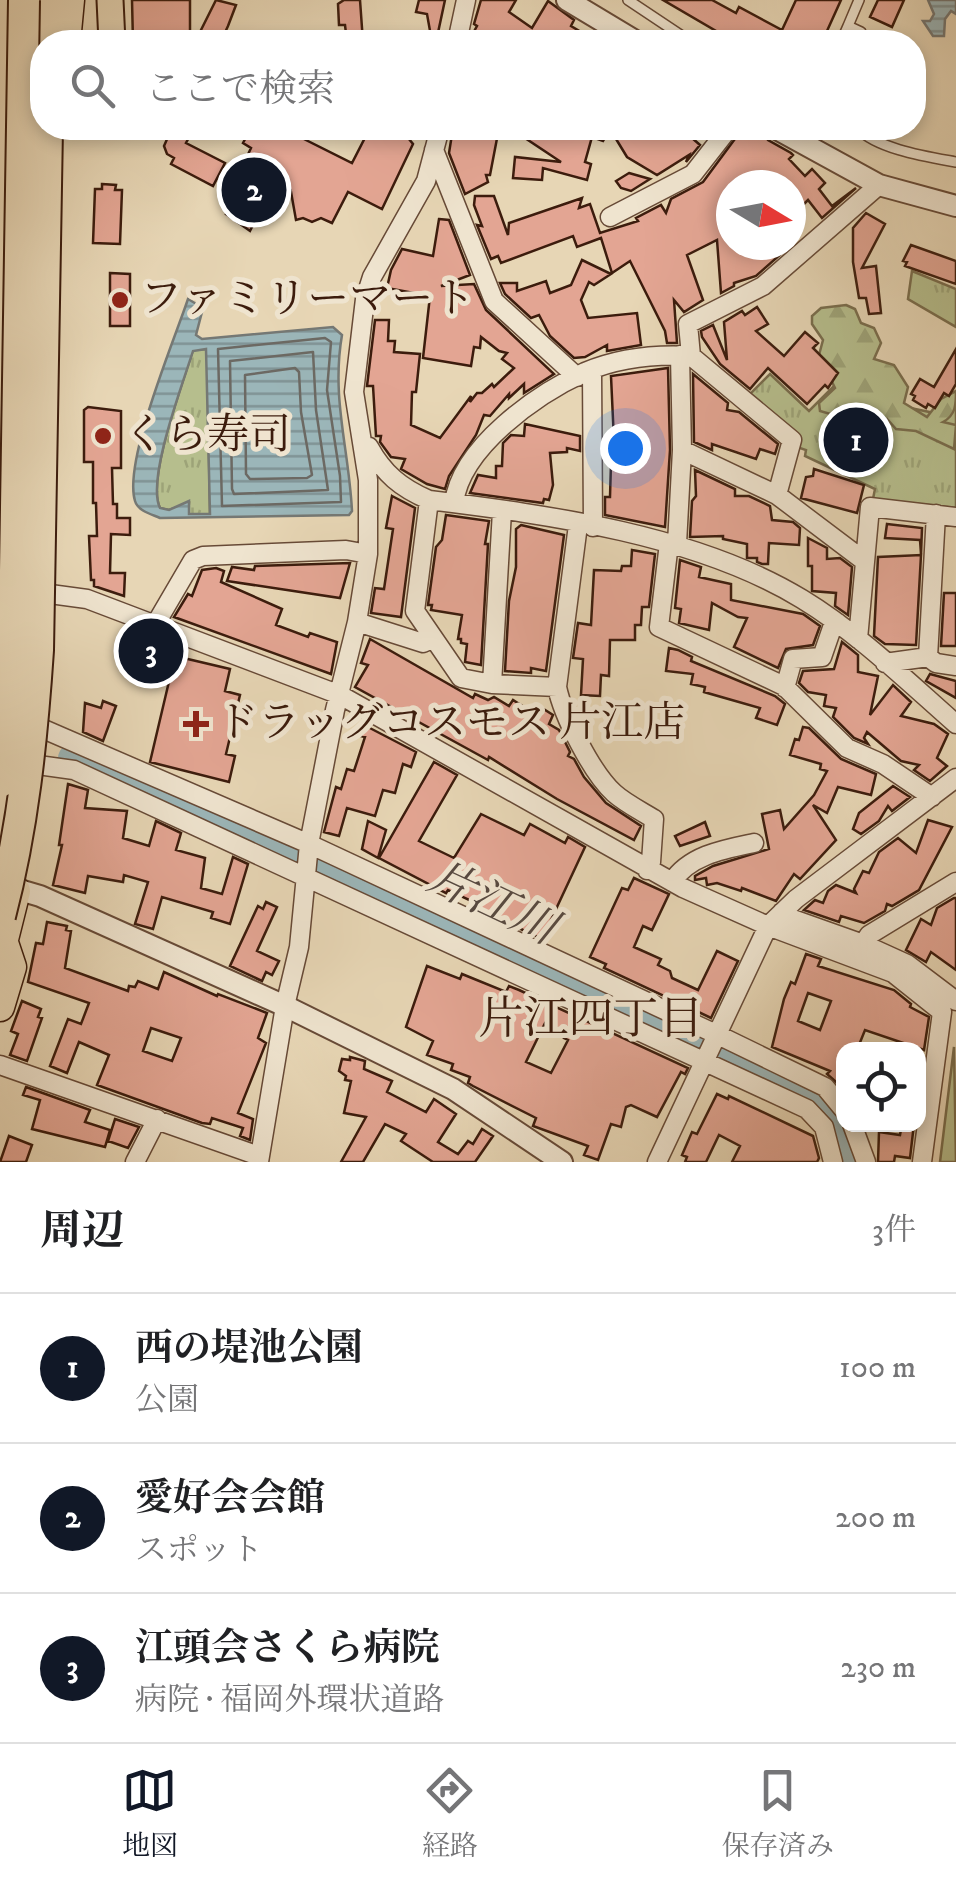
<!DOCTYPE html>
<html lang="ja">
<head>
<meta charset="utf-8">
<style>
  body { margin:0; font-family:"IM FELL DW Pica","Noto Serif JP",serif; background:#f6f6f6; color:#202124 }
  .controls { position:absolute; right:30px; bottom:30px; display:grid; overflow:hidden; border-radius:20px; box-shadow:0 5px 15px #0003 }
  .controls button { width:90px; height:90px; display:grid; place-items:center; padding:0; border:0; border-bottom:2px solid #e0e0e0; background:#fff; color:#202124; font:50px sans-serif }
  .compass { position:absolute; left:716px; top:170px; width:90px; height:90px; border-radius:50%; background:#fff; box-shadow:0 5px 15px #0003; rotate:100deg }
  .you { position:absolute; left:625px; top:448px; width:35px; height:35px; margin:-25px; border:8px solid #fff; border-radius:50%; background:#1a73e8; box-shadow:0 0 0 15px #1a73e833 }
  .badge { display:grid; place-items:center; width:65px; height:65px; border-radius:50%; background:#111827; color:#fff; font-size:32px; font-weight:700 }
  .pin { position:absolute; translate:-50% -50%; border:5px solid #fff; box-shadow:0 2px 10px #0006 }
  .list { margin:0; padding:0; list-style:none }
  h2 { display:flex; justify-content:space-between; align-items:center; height:130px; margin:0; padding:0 40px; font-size:42px }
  h2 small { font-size:32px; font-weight:400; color:#757577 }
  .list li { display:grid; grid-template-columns:65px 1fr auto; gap:30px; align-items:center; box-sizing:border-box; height:150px; padding:0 40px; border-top:2px solid #e0e0e0 }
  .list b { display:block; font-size:38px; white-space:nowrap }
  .list p { margin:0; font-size:32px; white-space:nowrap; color:#757577 }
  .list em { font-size:32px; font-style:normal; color:#757577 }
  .icon { flex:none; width:55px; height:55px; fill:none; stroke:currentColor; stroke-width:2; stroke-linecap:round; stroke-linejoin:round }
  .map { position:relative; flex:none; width:956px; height:1162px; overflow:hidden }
  .search { position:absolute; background:#fff; box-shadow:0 5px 15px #0003; left:30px; right:30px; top:30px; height:110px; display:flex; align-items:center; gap:25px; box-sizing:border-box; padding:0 35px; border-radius:40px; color:#757577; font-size:38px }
  .sheet { height:580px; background:#fff }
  nav { display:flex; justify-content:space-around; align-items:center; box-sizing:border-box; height:140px; border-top:2px solid #e0e0e0; background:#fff; font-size:28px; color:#757577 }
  nav a { display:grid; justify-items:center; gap:5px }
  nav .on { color:#111827 }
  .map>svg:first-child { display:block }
</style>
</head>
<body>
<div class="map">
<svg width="956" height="1162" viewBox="0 0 956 1162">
  <defs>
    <pattern id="grass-tufts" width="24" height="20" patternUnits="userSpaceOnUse" patternTransform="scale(2.5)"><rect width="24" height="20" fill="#b6be8d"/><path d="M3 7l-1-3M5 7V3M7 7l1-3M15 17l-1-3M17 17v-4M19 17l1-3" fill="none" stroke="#9da378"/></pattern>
    <pattern id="forest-firs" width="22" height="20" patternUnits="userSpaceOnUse" patternTransform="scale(2.5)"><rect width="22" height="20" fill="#b6be8d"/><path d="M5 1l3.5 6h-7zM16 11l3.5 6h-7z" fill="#9da378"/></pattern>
    <pattern id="water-rules" width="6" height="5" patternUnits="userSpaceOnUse" patternTransform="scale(2.5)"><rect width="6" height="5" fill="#9bb6b9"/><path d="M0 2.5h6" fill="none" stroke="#809395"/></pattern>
  </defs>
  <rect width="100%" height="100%" fill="#e7d6b5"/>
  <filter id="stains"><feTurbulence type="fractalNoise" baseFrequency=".002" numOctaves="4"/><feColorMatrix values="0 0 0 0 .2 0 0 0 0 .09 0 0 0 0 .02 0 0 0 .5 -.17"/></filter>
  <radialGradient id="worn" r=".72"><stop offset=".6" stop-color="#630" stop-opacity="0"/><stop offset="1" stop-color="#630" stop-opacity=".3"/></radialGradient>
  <path fill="url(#grass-tufts)" stroke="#796d4d" stroke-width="2.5" d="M912 271 956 289V327L908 299Z
    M207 349 210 515 188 514 189 503 169 510 160 508C146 480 183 383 193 350Z
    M770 374 809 411 837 383 896 405 944 415 956 396V508L873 499 875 489 805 456 806 450 794 446 748 396Z"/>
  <path fill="url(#forest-firs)" stroke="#796d4d" stroke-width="2.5" d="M846 305 855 309 861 323 874 328 881 343 874 359 894 365 908 387 904 403 927 417 941 399 956 391C956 404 956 415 943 422L956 425 954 449 916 431 896 429 887 419 875 427 820 411 819 403 835 388 819 355 823 340 812 324V316L821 308Z"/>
  <path fill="#b6be8d" stroke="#796d4d" stroke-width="2.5" d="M954 1047 956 1162H940Z"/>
  <path fill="url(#water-rules)" stroke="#757874" stroke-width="2.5" fill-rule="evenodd" d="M928 0H956V14L951 11 945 19 944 36H933L923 21H930L934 14Z
    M188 299 203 308 196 335 202 339 333 327 342 335C331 398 349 449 352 511L349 515 160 518C151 514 138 511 135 501 123 462 174 341 188 299ZM206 349 210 514H189V501L169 510 160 508C146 480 183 383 193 351Z"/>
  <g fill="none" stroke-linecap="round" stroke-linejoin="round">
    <path stroke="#6c6963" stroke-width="2.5" d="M325 338 331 342 327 390 340 476 341 502 222 506 218 349Z
      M313 352 316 410 328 490 234 494 232 489 230 361Z
      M295 368 299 372 301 412 312 475 307 478 250 479 246 474 245 375Z"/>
    <path stroke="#9bb6b9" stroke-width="28" d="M72 758 554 979 703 1040 804 1096 828 1118 838 1141 842 1162"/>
  </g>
  <path fill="#e3a593" stroke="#3c1c0d" stroke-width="2.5" fill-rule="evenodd" d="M132 0H190V42H133Z
    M216 0 236 5 228 26 222 39 215 35 211 42H195Z
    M344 0H360L363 42H347L345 25H339L338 4Z
    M419 0H445L436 42H432L427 14 416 12Z
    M481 0H516L509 12 532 28 548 1 574 20 571 26 598 42H558L546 35 542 42H480L471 37 477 26 474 24Z
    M663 0H712L736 13 739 7 782 30 796 0H841L822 42H735Z
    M878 0H904L892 27 870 17Z
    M148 128H194L186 143 225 163 213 186 171 164 174 158 167 154 164 146 168 137Z
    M251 128H302L298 136 352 163 370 128H400L413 144 382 209 348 192 332 223 321 218 312 222 303 218 296 220 291 192 286 200 269 193 250 231 226 214 251 166 244 163 251 148 243 143Z
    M453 128H499L490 175H486L488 182 465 194 449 153Z
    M510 128H698L691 137 700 145 686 162 689 155 657 175 627 157 610 129 603 141 592 137 585 162 591 164 587 180 543 168 542 180 513 178 515 157 561 162Z
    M743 128H751L760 135 762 132 768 140 791 153 793 155 789 159 805 176 812 169 825 183 819 189 832 206 856 188 822 218 808 200 791 217V185H731V245H791L756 276 734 283V286L721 293 717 240 687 255 703 300 684 312 674 300 677 343H667L665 331 630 261 612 273 601 238 577 247 573 236 501 263 498 256 491 259 477 225 482 226 474 205 475 196H494L508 235 509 223 582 198 579 208 590 204 600 233 638 221 636 218 661 205 666 213 671 199 703 182Z
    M629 173 650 179 631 191 621 188 616 181Z
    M102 184 116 185 115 190H122L120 244 93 243 95 189H102Z
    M866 213 885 224 862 268 876 266 881 313 869 314 866 298H859L853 262V228Z
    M439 219 449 220 470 275 441 286 474 284 486 310 554 374 524 393V384L509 398V394L490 416 484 415 476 435 449 476 445 489 427 484 401 469 405 459 391 457 380 442 381 436H376L373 386H367L375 320H389L388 341H395L394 352 420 354 416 392H412L411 425 440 438 471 396 470 402 477 393H482L492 384 494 387 514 368 502 359 507 353 499 351 481 337 480 348 474 347 471 366 423 358 430 296 387 288 391 270 402 249 433 256Z
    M911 245 956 261V284L905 266 907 262 903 261Z
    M582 260 611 274 594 285 589 282 581 300 588 318 637 313 641 345 607 351V345L585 357 574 358 550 336 539 315 531 318 505 294 500 283H517V291L546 281 550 293 571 285Z
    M110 273 130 274V326H110Z
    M757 307 768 324 756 331 784 356 805 332 818 343 813 348 838 373 828 388 825 385 807 404 768 368 750 389 720 364 702 337 701 331 713 325 727 360 724 322 742 311 745 315Z
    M956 349V384L949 396 944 393 935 408 928 404 926 408 913 400 915 396 911 394 920 379 934 387Z
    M668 368 670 450 665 527 605 515V497H610L611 463H615L611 376Z
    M693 374 728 403 727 410 739 412 778 444 775 454 760 449 756 459 712 444V450L694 442Z
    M88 407 121 411V468H112L113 504H117V518H130V535L111 534 110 573H125L124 596 94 586V580H91L89 536H97L96 503H93V462H84V410Z
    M525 424 580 436V451L567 448V452L550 453 553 485 549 500 544 499 543 503 470 493 478 475 496 478V466H502L503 443 511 435 524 436Z
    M814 469 864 485 857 513 801 498 806 477 813 476Z
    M695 470 735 489V496H749L770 506 772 520 793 522 800 528 799 545 769 543 768 564H762L757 562V558H747V544L723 539V536L690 537 692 501 696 496Z
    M392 496 415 508 401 617 371 613 375 588 384 589 393 529 386 528Z
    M446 515 489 521 485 544H488L481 665 465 662 467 644 461 643V639H458L462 615 431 610 432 605H428L436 547 442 540Z
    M887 524 922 528 921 554 920 540 885 538Z
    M521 525 564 535 546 671 531 668V673L505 671 509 601 516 567V529Z
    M808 538 827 548V559L840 558 852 567 848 615 835 606 836 593 812 591V566H808Z
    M632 550 655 554 649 607H642L641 625H635V640H610L609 676 601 675 600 696 581 695 583 659 573 658 578 623 591 625 594 570 621 571 622 566H631Z
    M921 555 916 645 885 644 874 636 878 557Z
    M680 560 701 567 699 577 731 584V600L803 614 820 626 813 645 786 649 778 668 734 647 747 618 738 617 712 603 709 630 679 623 681 609 675 608Z
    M350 563 340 598 227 581 232 567 254 570 255 566Z
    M216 568 224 571 221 582 282 609 276 625 308 637 310 633 337 642 331 674 174 617 188 594 192 596 202 570Z
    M944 593H956V646H941Z
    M370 639 473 698 475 694 488 700 494 697 509 706 513 700 538 716 542 708 553 715 549 724 559 730 570 752 568 756 574 759 584 777 606 803 641 826 634 840 557 799 489 757 488 760 355 687 368 665 361 663Z
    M842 642 858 655V672L878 676 870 715 893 685 911 702 901 716 934 724 948 734 937 758 947 766 930 781 914 770 919 765 901 761 867 732 864 738 868 744 854 738 833 717 836 708 824 706 826 695 808 692 799 683 803 671 834 669Z
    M669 648 678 650 692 657 691 661 775 696 785 704 777 725 756 718 760 708 704 692 705 687 691 684 693 674 666 671Z
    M175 656 230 669 225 691 240 695 226 754 235 756 229 782 150 762Z
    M930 674 956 681V698L926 681Z
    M103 701 116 706 103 741 83 732 85 703 101 708Z
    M364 725 416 752 411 767 403 764 395 793 383 790 375 816 347 808 339 836 324 832 336 787 341 789 347 769 354 771 365 737 361 736Z
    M803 727 809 728 841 759 876 774 871 795 838 787 827 813 813 805 836 840 800 879 794 874 776 901 742 888 741 891 717 883 707 885 706 878 695 880V876L713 866 769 849 762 814 780 810 784 829 814 795 827 771 820 769 821 764 790 755 795 739 799 740Z
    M434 762 457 775 419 841 454 858 481 814 524 835 530 824 565 843 568 837 585 847 542 939 474 907 476 903 448 890 446 893 379 858Z
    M68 784 88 790 85 808 127 811 123 838 149 846 156 821 181 833 176 850 205 858 201 888 222 894 233 857 248 864 230 924 211 918 213 912 162 897 153 929 135 924 148 882 124 875 123 882 88 876 85 893 53 885 62 845H59Z
    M893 786 910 797 892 811 888 806 879 821 861 834 853 829 859 813Z
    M928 820 952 827 919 890 892 906 887 904 885 911 864 923 841 916 839 922 804 910 815 900 823 903 828 891 836 885 856 893 854 889 863 871 869 873 879 852 898 838 916 853Z
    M368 821 386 830 378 858 362 849Z
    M705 822 710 836 680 846 675 836Z
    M634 878 669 894 652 930 643 926 634 947 661 959 658 965 670 971 672 978 698 990 717 951 738 961 711 1018 690 1008 691 1004 668 994 666 997 604 968 606 964 590 957 622 888 628 890Z
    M954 898H956V970L931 952 926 962 906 950 921 919 931 925 937 908Z
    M266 902 277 907 257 951 279 961 272 975 266 972 262 981 230 966 258 906 263 909Z
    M47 922 67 926 66 930 71 931 65 968 128 991 129 986 135 987 138 981 158 989 164 972 217 996 218 994 267 1013 258 1038 266 1043 238 1113 253 1119 250 1140 240 1136 243 1128 212 1118 210 1124 202 1123 97 1085 109 1055 79 1042 67 1073 50 1066 68 1019 81 1024 89 1003 28 982 36 943 43 944ZM151 1028 181 1038 172 1061 143 1051Z
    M806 954 821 959 818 966 894 990 911 1004 910 1007 929 1017 924 1050 865 1030 857 1050H844V1089L827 1074 830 1071 772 1047 784 999 791 982 795 984ZM808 993 831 1001 820 1030 798 1021Z
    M427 966 460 979 462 974 506 992 509 986 519 990 688 1068 685 1074 681 1072 657 1117 631 1105 626 1107 621 1127 611 1124 598 1160 584 1155 588 1146 533 1126 536 1118 473 1086 468 1083 470 1077 451 1070 453 1064 427 1055 433 1041 406 1027ZM545 1023 566 1032 564 1038 568 1040 551 1073 526 1062Z
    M22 1001 41 1009 38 1017 42 1018 27 1061 10 1055 18 1034 11 1031Z
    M350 1057 365 1061 364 1069 392 1081 387 1092 426 1112 434 1099 456 1114 438 1142 458 1154 468 1141 473 1144 482 1129 493 1136 475 1162H433L401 1141 406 1134 385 1124 363 1162H341L366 1117 344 1113 351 1081 345 1080 346 1076 339 1071 342 1059 350 1060Z
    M26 1087 90 1110 85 1122 110 1130 105 1147 32 1129 40 1100 23 1095Z
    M717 1094 728 1099 729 1096 813 1136 819 1158 817 1162H732L740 1146 719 1135 706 1162H685L687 1157 682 1155 692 1132 697 1134Z
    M115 1119 139 1127 128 1148 108 1141Z
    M902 1124H914L910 1158 895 1156 894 1162H878L879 1132 900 1135Z
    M9 1136 32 1145 26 1162H0Z"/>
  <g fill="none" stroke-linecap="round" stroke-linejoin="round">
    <g stroke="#674a37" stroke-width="12">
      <path id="service" d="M628 0 691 42
        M859 0 848 26 861 32 863 42
        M841 42 848 26
        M858 128C876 149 929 157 956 162"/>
    </g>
    <g stroke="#674a37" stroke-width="21">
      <path id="minor" d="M457 42 466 0
        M434 150 494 301 577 377
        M610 217 693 174 729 128
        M592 370 593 527
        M364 448 369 447C384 474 401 488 429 500 551 515 697 535 802 599 858 633 907 681 956 724
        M682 450 777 495 863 560
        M777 495 792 440 691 356 688 324 763 286 879 185
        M429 500 415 611 461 678 492 684 557 687
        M454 503C461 447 537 394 585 372 618 358 656 354 691 356
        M578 525 557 687C563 716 592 773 614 793 625 803 641 811 654 819L651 862 647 870
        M669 543 659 627 784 686 847 748 883 764 932 797
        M677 544 682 450 680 355
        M50 594 87 599 340 695 683 888 768 926 893 973 942 1012 922 1162
        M357 622 423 643 432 639
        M155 625 193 560 203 556 346 550 368 554
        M858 639 870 507 956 517
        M928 657 936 514
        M885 663 928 657 936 663 956 666
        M492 684 502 511
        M785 688 793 659 822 657 832 628 838 623
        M41 728 309 844 718 1035 825 1087 844 1110
        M20 756 38 765 74 770 807 1109 824 1127 833 1162
        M672 882C689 855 725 849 754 843
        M782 912 787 917 863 944 907 964 956 1001
        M863 944 869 935 956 882
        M0 1065 259 1156
        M852 1124 866 1162
        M135 1162 157 1119
        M259 1162 285 1006 299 947 309 844 335 710 357 622 368 554V480L354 392 365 299 372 277 426 181 440 128
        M657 1162 768 926 796 899 956 778"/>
    </g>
    <g stroke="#674a37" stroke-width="24">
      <path id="tertiary" d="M567 0 637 42
        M775 128 879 185 956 206
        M6 886 40 896 285 1006 453 1089 562 1162"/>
    </g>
    <g stroke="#3c1c0d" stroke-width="29">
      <path id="primary" d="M110 0 112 42"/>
    </g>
    <g stroke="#3c1c0d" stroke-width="31">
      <path id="trunk" d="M66 42 70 0
        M0 955 16 891
        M0 1007 12 967 4 943"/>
    </g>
    <g stroke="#3c1c0d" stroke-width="34">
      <path id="motorway" d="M48 42 49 0"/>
    </g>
    <use href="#service" stroke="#efe4cf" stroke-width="9"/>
    <use href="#minor" stroke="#efe4cf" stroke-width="18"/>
    <use href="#tertiary" stroke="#efe4cf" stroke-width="20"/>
    <use href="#primary" stroke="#e7d6b5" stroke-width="25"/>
    <use href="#trunk" stroke="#e7d6b5" stroke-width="28"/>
    <use href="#motorway" stroke="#e7d6b5" stroke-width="30"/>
    <g stroke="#3c1c0d" stroke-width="34" stroke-linecap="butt">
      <path id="motorway-bridge" d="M0 782 7 731 15 571 24 0
        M0 916C23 828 32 740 38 650L47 128"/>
    </g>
    <use href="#motorway-bridge" stroke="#e7d6b5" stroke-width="30"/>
  </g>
  <g fill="#8f2418" stroke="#efe4cf" stroke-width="4">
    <circle cx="120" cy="300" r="10"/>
    <circle cx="103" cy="436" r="10"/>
    <path d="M191 709h10v10h10v10h-10v10h-10v-10h-10v-10h10z"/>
  </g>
  <g text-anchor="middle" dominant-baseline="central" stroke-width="10" stroke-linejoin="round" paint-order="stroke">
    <g font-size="42" fill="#3c1c0d" stroke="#efe4cf" text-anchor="start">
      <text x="140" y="300">ファミリーマート</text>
      <text x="123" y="436">くら寿司</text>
      <text x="216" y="724">ドラッグコスモス 片江店</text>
    </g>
    <g font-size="45" font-style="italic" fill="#584a41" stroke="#efe4cf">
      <text transform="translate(492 904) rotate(25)">片江川</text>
    </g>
    <g font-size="45" fill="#3c1c0d" stroke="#efe4cf">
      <text x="591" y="1020">片江四丁目</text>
    </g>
  </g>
  <rect width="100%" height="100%" filter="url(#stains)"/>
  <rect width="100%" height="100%" fill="url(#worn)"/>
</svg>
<div class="controls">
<button><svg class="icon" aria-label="locate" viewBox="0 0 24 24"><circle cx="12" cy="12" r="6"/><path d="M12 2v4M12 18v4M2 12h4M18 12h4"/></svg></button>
</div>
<svg class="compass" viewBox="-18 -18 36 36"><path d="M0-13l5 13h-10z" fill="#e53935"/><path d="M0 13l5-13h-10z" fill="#757577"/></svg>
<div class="you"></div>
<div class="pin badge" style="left:856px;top:440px">1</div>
<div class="pin badge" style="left:254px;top:190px">2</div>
<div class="pin badge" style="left:151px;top:651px">3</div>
<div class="search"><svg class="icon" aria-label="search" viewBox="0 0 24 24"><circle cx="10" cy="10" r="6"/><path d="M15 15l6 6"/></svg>ここで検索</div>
</div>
<section class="sheet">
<h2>周辺<small>3件</small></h2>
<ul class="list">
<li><span class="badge">1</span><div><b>西の堤池公園</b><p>公園</p></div><em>100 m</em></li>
<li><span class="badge">2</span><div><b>愛好会会館</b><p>スポット</p></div><em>200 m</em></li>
<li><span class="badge">3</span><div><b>江頭会さくら病院</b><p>病院 · 福岡外環状道路</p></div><em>230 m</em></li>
</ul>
</section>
<nav>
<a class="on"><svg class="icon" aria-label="map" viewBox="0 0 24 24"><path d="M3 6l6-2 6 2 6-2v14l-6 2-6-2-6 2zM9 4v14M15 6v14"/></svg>地図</a>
<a><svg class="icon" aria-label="directions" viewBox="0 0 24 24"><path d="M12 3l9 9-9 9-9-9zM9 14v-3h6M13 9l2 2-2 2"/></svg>経路</a>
<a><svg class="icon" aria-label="saved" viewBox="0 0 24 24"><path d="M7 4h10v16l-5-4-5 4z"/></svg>保存済み</a>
</nav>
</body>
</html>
